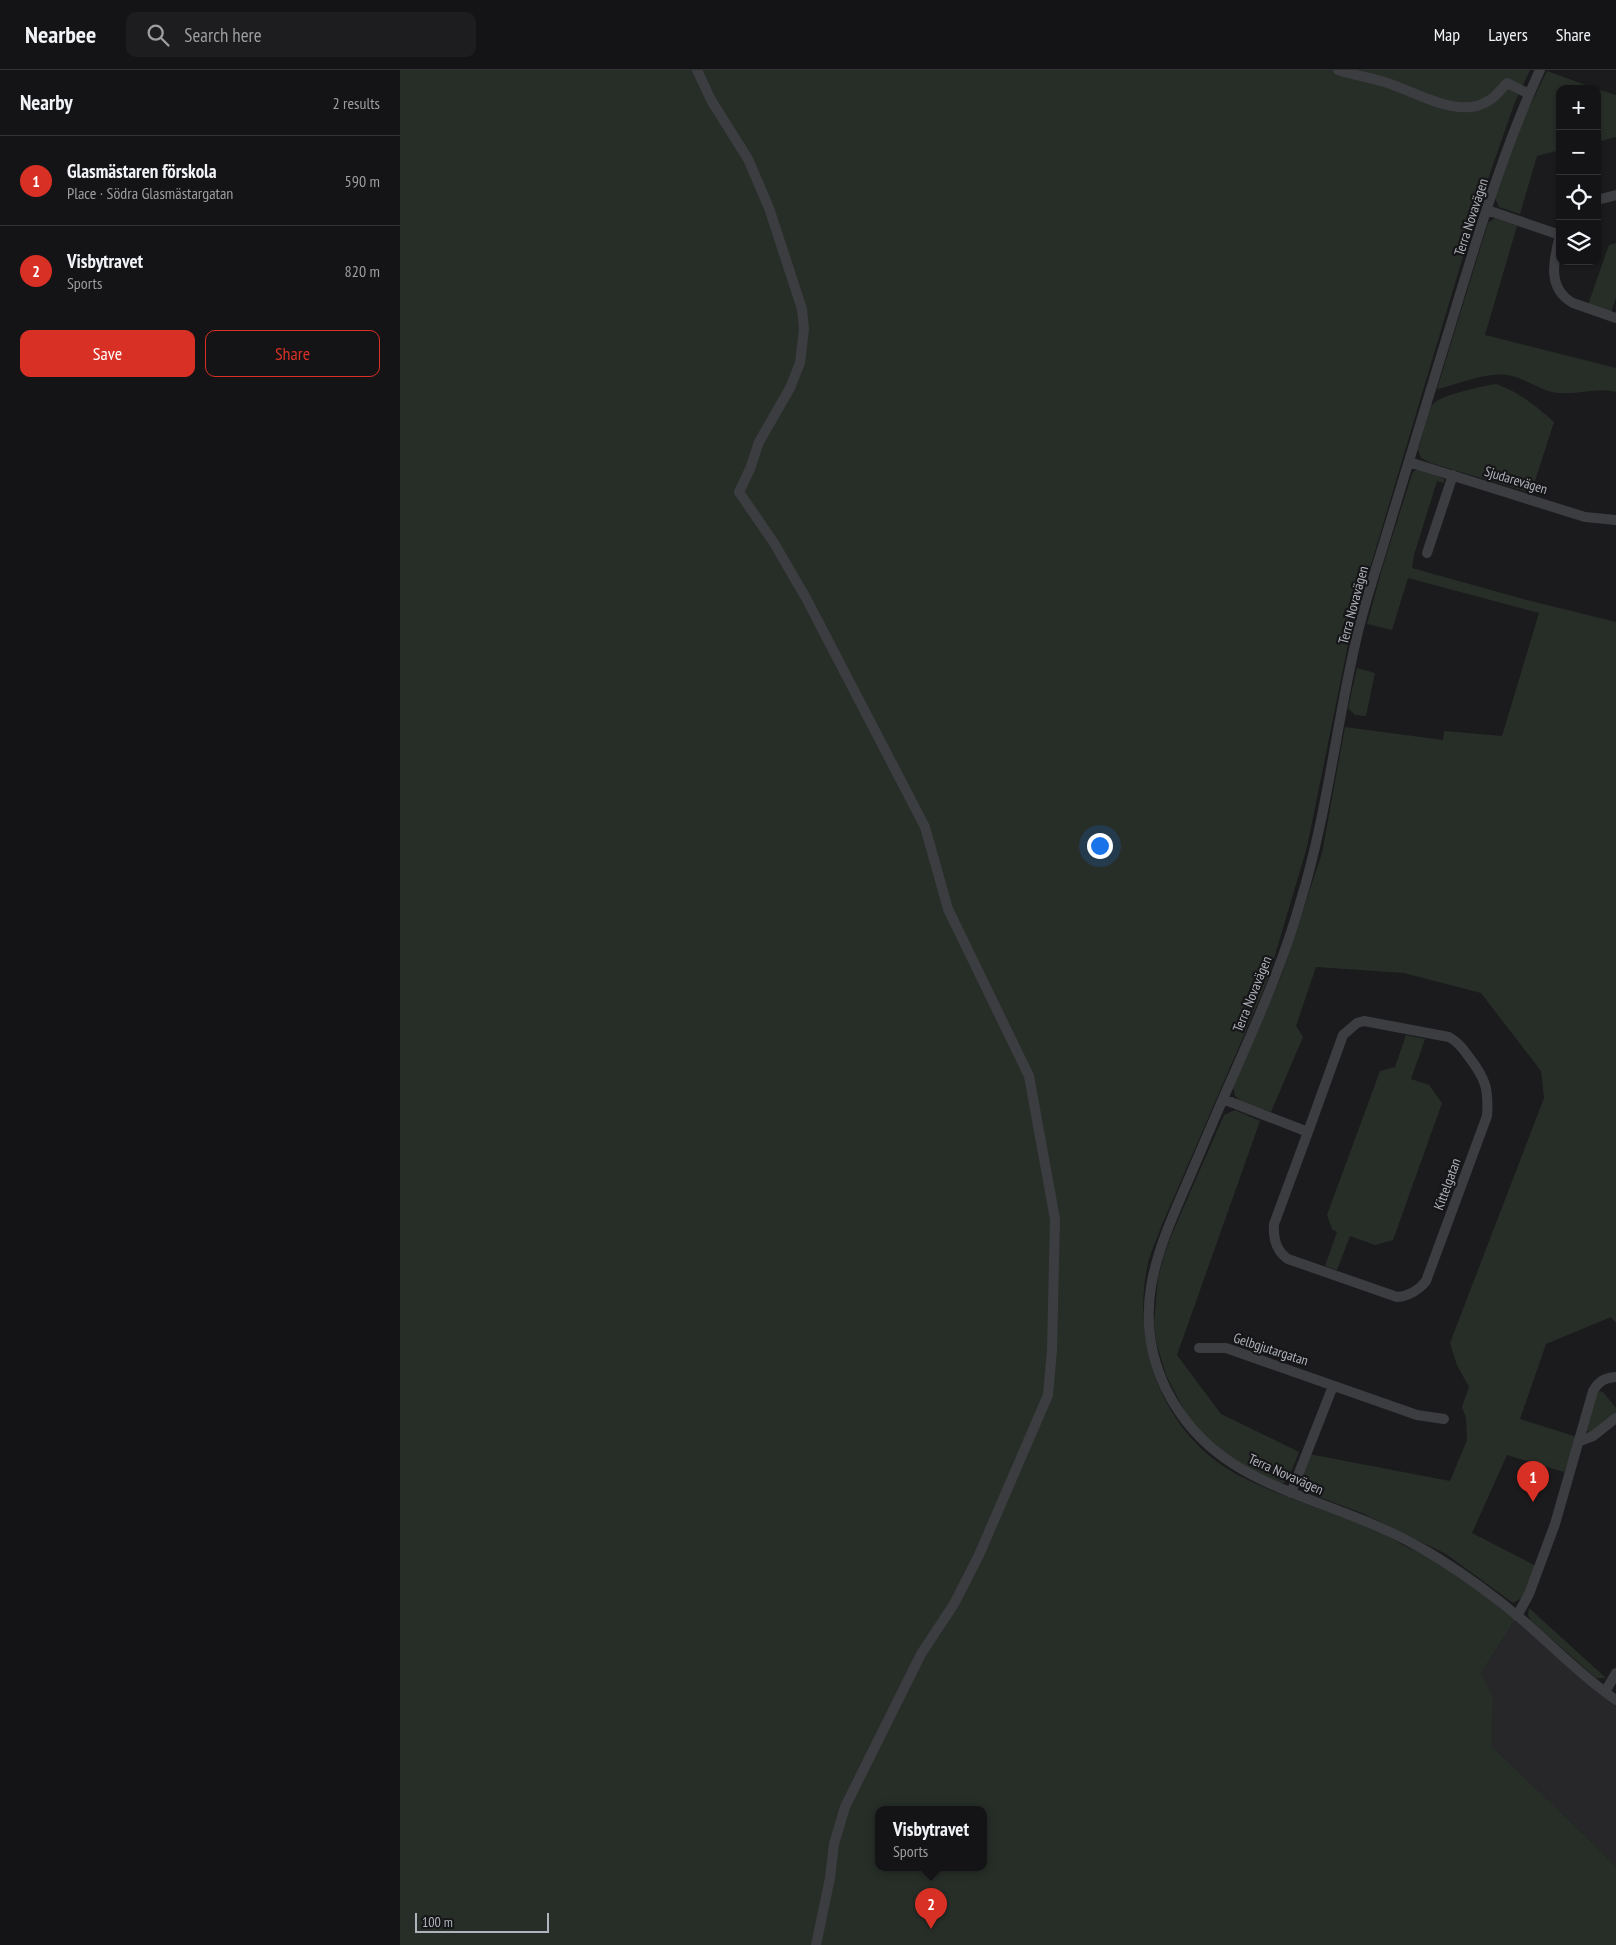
<!DOCTYPE html>
<html lang="en">
<head>
<meta charset="utf-8">
<style>
  body { margin:0; font-family:"PT Sans Narrow",sans-serif; background:#1d1d1f; color:#f1f3f6 }
  .controls { position:absolute; right:15px; top:15px; display:grid; overflow:hidden; border-radius:10px; box-shadow:0 1px 4px #0004 }
  .controls button { width:45px; height:45px; display:grid; place-items:center; padding:0; border:0; border-bottom:1px solid #333335; background:#141416; color:#f1f3f6; font:25px sans-serif }
  .scale { position:absolute; left:15px; bottom:12px; width:134px; box-sizing:border-box; padding-left:5px; border:2px solid #afb3bb; border-top:0; font-size:14px; line-height:18px; white-space:nowrap; color:#afb3bb; -webkit-text-stroke:4px #161618; paint-order:stroke }
  .you { position:absolute; left:699px; top:775px; width:18px; height:18px; margin:-12px; border:4px solid #fff; border-radius:50%; background:#1a73e8; box-shadow:0 0 0 8px #1a73e833 }
  .badge { display:grid; place-items:center; width:32px; height:32px; border-radius:50%; background:#d93025; color:#fff; font-size:16px; font-weight:700 }
  .pin { position:absolute; translate:-50% -41px; filter:drop-shadow(0 1px 2px #0008) }
  .pin::after { content:''; position:absolute; top:26px; width:18px; height:15px; background:inherit; clip-path:polygon(0 0,100% 0,50% 100%) }
  .popup { position:absolute; left:475px; top:1736px; width:112px; height:65px; box-sizing:border-box; display:grid; place-content:center; border-radius:10px; background:#141416; filter:drop-shadow(0 1px 4px #0005); font-size:16px; white-space:nowrap; color:#9d9ea1 }
  .popup b { font-size:19px; color:#f1f3f6 }
  .popup::after { content:''; position:absolute; left:50%; top:100%; margin-left:-10px; border:10px solid transparent; border-top-color:#141416 }
  .list { margin:0; padding:0; list-style:none }
  h2 { display:flex; justify-content:space-between; align-items:center; height:65px; margin:0; padding:0 20px; font-size:21px }
  h2 small { font-size:16px; font-weight:400; color:#9d9ea1 }
  .list li { display:grid; grid-template-columns:32px 1fr auto; gap:15px; align-items:center; box-sizing:border-box; height:90px; padding:0 20px; border-top:1px solid #333335 }
  .list b { display:block; font-size:19px; white-space:nowrap }
  .list p { margin:0; font-size:16px; white-space:nowrap; color:#9d9ea1 }
  .list em { font-size:16px; font-style:normal; color:#9d9ea1 }
  .actions { display:flex; gap:10px; padding:15px 20px }
  .actions a { flex:1; padding:11px 0; border:1px solid #d93025; border-radius:10px; text-align:center; font-size:18px; color:#d93025 }
  .actions .main { background:#d93025; color:#fff }
  .icon { flex:none; width:28px; height:28px; fill:none; stroke:currentColor; stroke-width:2; stroke-linecap:round; stroke-linejoin:round }
  .map { position:relative; flex:none; width:1216px; height:1875px; overflow:hidden }
  header { display:flex; align-items:center; gap:30px; box-sizing:border-box; height:70px; padding:0 25px; background:#141416; border-bottom:1px solid #333335 }
  header strong { font-size:24px }
  nav { display:flex; gap:28px; margin-inline-start:auto; font-size:18px }
  .search { width:350px; height:45px; background:#1d1d1f; display:flex; align-items:center; gap:12px; box-sizing:border-box; padding:0 18px; border-radius:10px; color:#9d9ea1; font-size:19px }
  main { display:flex }
  aside { flex:1; background:#141416 }
  .map>svg:first-child { display:block }
</style>
</head>
<body>
<header>
<strong>Nearbee</strong>
<div class="search"><svg class="icon" aria-label="search" viewBox="0 0 24 24"><circle cx="10" cy="10" r="6"/><path d="M15 15l6 6"/></svg>Search here</div>
<nav><a>Map</a><a>Layers</a><a>Share</a></nav>
</header>
<main>
<aside>
<h2>Nearby<small>2 results</small></h2>
<ul class="list">
<li><span class="badge">1</span><div><b>Glasmästaren förskola</b><p>Place · Södra Glasmästargatan</p></div><em>590 m</em></li>
<li><span class="badge">2</span><div><b>Visbytravet</b><p>Sports</p></div><em>820 m</em></li>
</ul>
<div class="actions"><a class="main">Save</a><a>Share</a></div>
</aside>
<div class="map">
<svg width="1216" height="1875" viewBox="0 0 1216 1875">
  <rect width="100%" height="100%" fill="#1b1b1d"/>
  <path fill="#27272a" d="M1115 1550 1201 1625 1216 1636V1796L1092 1676 1093 1627 1081 1603Z"/>
  <path fill="#272e28" fill-rule="evenodd" d="M0 0H1130L1115 32 1076 143 950 565 907 777 867 912 761 1157C757 1169 751 1181 748 1193 730 1274 763 1366 840 1406 882 1428 929 1440 973 1459 983 1463 993 1469 1003 1475 1015 1481 1028 1486 1040 1493 1066 1509 1091 1532 1115 1550L1081 1603 1093 1627 1092 1676 1216 1796V1875H0ZM478 1740H584V1798H478Z
    M1147 1 1197 19H1160V80L1137 86 1120 144 1099 137 1095 128 1117 62Z
    M1197 19 1216 25V67L1197 72Z
    M1095 148 1117 156 1085 265 1216 298V322C1198 317 1178 325 1159 323 1143 322 1128 310 1112 306 1088 300 1061 314 1037 319L1088 153Z
    M1216 173V227L1211 242 1188 235 1209 175Z
    M1096 314C1119 322 1136 336 1154 352L1131 423 1031 393 1021 388 1018 380C1022 369 1027 344 1032 335 1039 325 1084 316 1096 314Z
    M1020 399 1044 409V413L1037 411 1014 485 1012 498 1127 530 1216 552V1253L1211 1247 1146 1274 1120 1349 1177 1367 1164 1402 1107 1385 1072 1463 1136 1496C1131 1510 1128 1528 1113 1533L1046 1484 962 1443 903 1421 899 1413 909 1384 1050 1411 1067 1370 1066 1348 1062 1337 1069 1317 1057 1295 1050 1273 1144 1028 1141 1001 1081 923 1004 903 916 897 896 956 903 967 871 1042 842 1032 835 1026 833 1017 882 904 922 783 945 657 1043 670 1044 661 1102 666 1139 543 1008 508 992 560 967 554 982 499 1012 404 1015 400Z
    M957 598 975 603 966 646 955 645 948 638Z
    M1006 965 1025 969 1011 1009 1029 1015 1042 1033 993 1170 975 1175 950 1166 937 1200 925 1196 937 1162 932 1159 927 1145 980 1001 995 997Z
    M835 1040 860 1051 777 1285 821 1344 899 1382 887 1412 880 1414 838 1396 807 1370 787 1346 766 1305 756 1271 754 1252 758 1208 764 1186 771 1166 824 1045Z
    M1197 1321 1203 1322 1216 1338V1343L1190 1363 1187 1360Z
    M1129 1538 1206 1608H1196L1131 1551 1128 1545Z"/>
  <g fill="none" stroke-linecap="round" stroke-linejoin="round">
    <path stroke="#3c3d41" stroke-width="10" d="M297 0 311 30 348 89 369 138 402 239 404 259 400 293 390 318 359 372 350 399 339 422 374 473 406 528 525 757 548 839 629 1006 655 1149 652 1280 648 1325 579 1485 554 1534 521 1584 445 1737 434 1774 430 1808 416 1875
      M938 0C956 6 975 8 993 15 1020 24 1060 49 1088 31 1096 27 1101 19 1107 13L1129 24
      M1140 0C1098 91 1071 190 1041 286 1023 345 1005 404 987 463 977 497 965 531 957 566 936 655 927 746 900 833 883 893 858 949 833 1006 817 1042 802 1078 787 1113 756 1184 730 1244 766 1319 809 1406 890 1419 972 1454 996 1464 1019 1476 1041 1490 1068 1507 1095 1527 1120 1548 1152 1575 1181 1606 1216 1630
      M1197 130 1216 125
      M1087 140 1160 165
      M1160 165C1154 189 1146 218 1173 233L1216 248
      M1009 392 1185 447 1216 450
      M1027 483 1053 405
      M823 1029 908 1062 874 1154C873 1168 876 1181 888 1189L997 1227C1008 1226 1019 1220 1026 1211L1087 1046C1089 1018 1085 1008 1069 987 1063 979 1058 972 1049 967L964 951 957 953 943 965 908 1062
      M799 1278H826L1017 1345 1044 1349
      M1180 1371 1193 1366 1216 1348
      M891 1423 933 1316
      M1117 1546 1129 1524 1155 1454 1193 1321C1199 1311 1204 1308 1216 1307
      M1205 1622 1216 1603"/>
  </g>
  <g text-anchor="middle" dominant-baseline="central" stroke-width="4.5" stroke-linejoin="round" paint-order="stroke">
    <g font-size="14" fill="#afb3bb" stroke="#161618">
      <text transform="translate(1071 147) rotate(-72)">Terra Novavägen</text>
      <text transform="translate(1116 410) rotate(17)">Sjudarevägen</text>
      <text transform="translate(953 535) rotate(-75)">Terra Novavägen</text>
      <text transform="translate(852 924) rotate(-68)">Terra Novavägen</text>
      <text transform="translate(1047 1114) rotate(-70)">Kittelgatan</text>
      <text transform="translate(871 1279) rotate(18)">Gelbgjutargatan</text>
      <text transform="translate(886 1404) rotate(24)">Terra Novavägen</text>
    </g>
  </g>
</svg>
<div class="controls">
<button>+</button>
<button>−</button>
<button><svg class="icon" aria-label="locate" viewBox="0 0 24 24"><circle cx="12" cy="12" r="6"/><path d="M12 2v4M12 18v4M2 12h4M18 12h4"/></svg></button>
<button><svg class="icon" aria-label="layers" viewBox="0 0 24 24"><path d="M12 4l9 5-9 5-9-5zM3 14l9 5 9-5"/></svg></button>
</div>
<div class="scale">100 m</div>
<div class="you"></div>
<div class="pin badge" style="left:1133px;top:1432px">1</div>
<div class="pin badge" style="left:531px;top:1859px">2</div>
<div class="popup"><b>Visbytravet</b>Sports</div>
</div>
</main>
</body>
</html>
